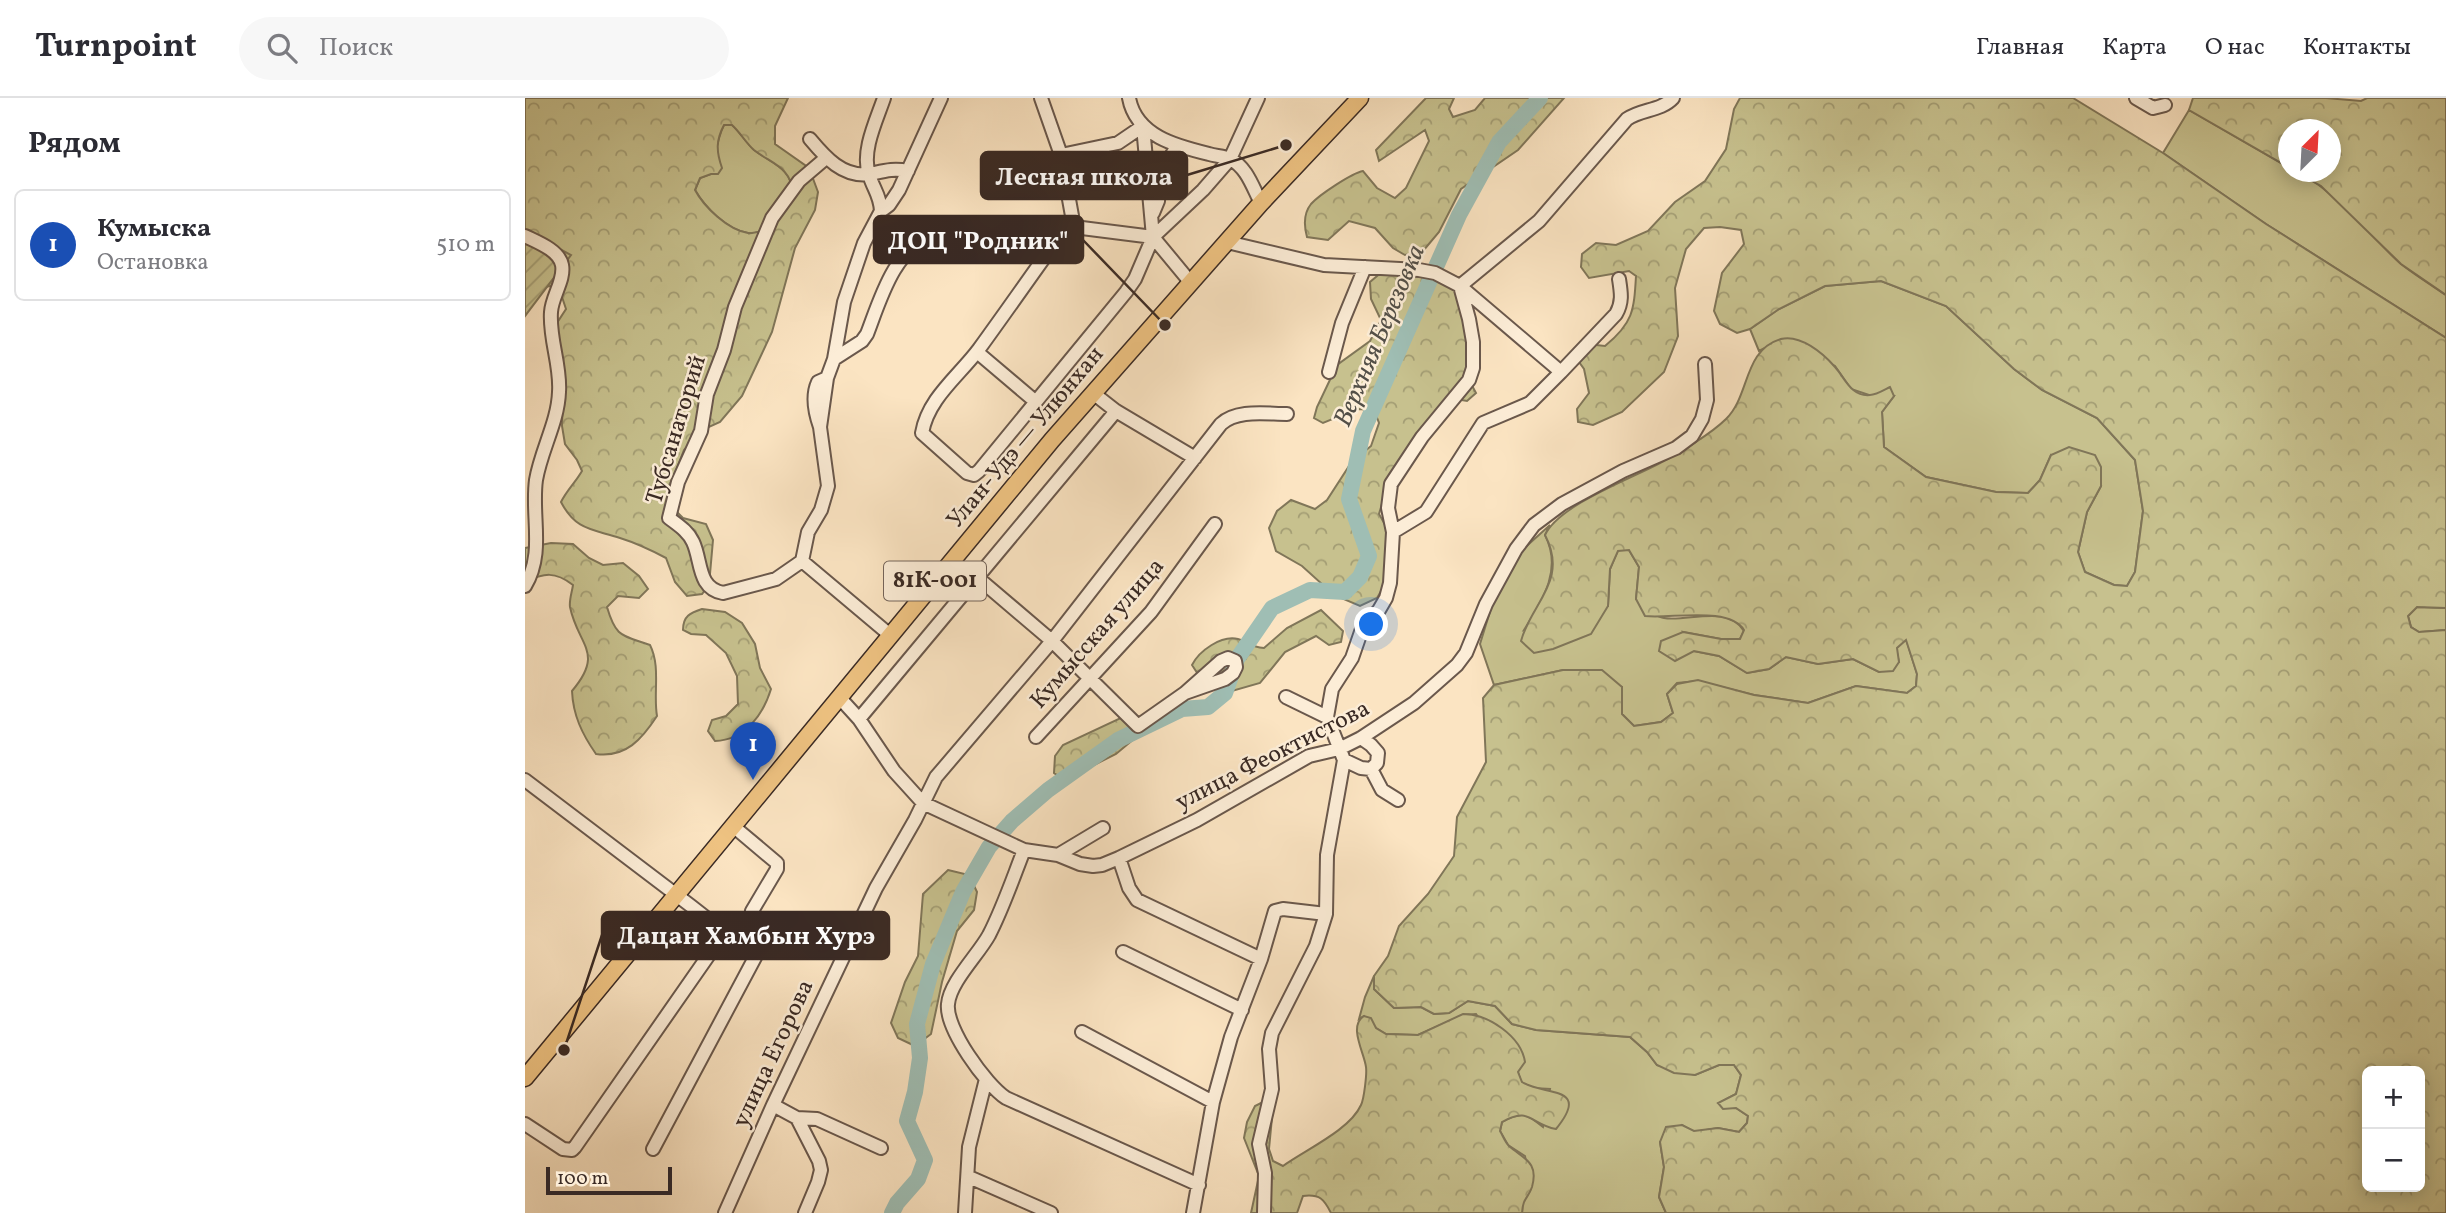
<!DOCTYPE html>
<html lang="ru">
<head>
<meta charset="utf-8">
<style>
  body { margin:0; font-family:Vollkorn,serif; background:#f7f7f7; color:#2b2b33 }
  .controls { position:absolute; right:21px; bottom:21px; display:grid; overflow:hidden; border-radius:10px; box-shadow:0 4px 18px #0003 }
  .controls button { width:63px; height:63px; display:grid; place-items:center; padding:0; border:0; border-bottom:2px solid #e1e1e2; background:#fff; color:#2b2b33; font:35px sans-serif }
  .compass { position:absolute; left:1753px; top:21px; width:63px; height:63px; border-radius:50%; background:#fff; box-shadow:0 4px 18px #0003; rotate:24deg }
  .scale { position:absolute; left:21px; bottom:18px; width:126px; box-sizing:border-box; padding-left:7px; border:4px solid #3a2a24; border-top:0; font-size:19px; line-height:24px; white-space:nowrap; color:#3a2a24; -webkit-text-stroke:5px #fcedd7; paint-order:stroke }
  .you { position:absolute; left:847px; top:527px; width:24px; height:24px; margin:-18px; border:5px solid #fff; border-radius:50%; background:#1a73e8; box-shadow:0 0 0 10px #1a73e833 }
  .badge { display:grid; place-items:center; width:46px; height:46px; border-radius:50%; background:#8f2418; color:#fff; font-size:23px; font-weight:700 }
  .pin { position:absolute; translate:-50% -58px; filter:drop-shadow(0 2px 4px #0008) }
  .pin::after { content:''; position:absolute; top:37px; width:24px; height:21px; background:inherit; clip-path:polygon(0 0,100% 0,50% 100%) }
  .list { margin:0; padding:0; list-style:none }
  h2 { display:flex; justify-content:space-between; align-items:center; height:91px; margin:0; padding:0 28px; font-size:30px }
  h2 small { font-size:23px; font-weight:400; color:#7c7c81 }
  .list li { display:grid; grid-template-columns:46px 1fr auto; gap:21px; align-items:center; box-sizing:border-box; height:112px; margin:0 14px 14px; padding:0 14px; border:2px solid #e1e1e2; border-radius:10px }
  .list b { display:block; font-size:26px; white-space:nowrap }
  .list p { margin:0; font-size:23px; white-space:nowrap; color:#7c7c81 }
  .list em { font-size:23px; font-style:normal; color:#7c7c81 }
  .icon { flex:none; width:38px; height:38px; fill:none; stroke:currentColor; stroke-width:2; stroke-linecap:round; stroke-linejoin:round }
  .map { position:relative; flex:none; width:1921px; height:1115px; overflow:hidden }
  header { display:flex; align-items:center; gap:42px; box-sizing:border-box; height:98px; padding:0 35px; background:#fff; border-bottom:2px solid #e1e1e2 }
  header strong { font-size:33px }
  nav { display:flex; gap:38px; margin-inline-start:auto; font-size:24px }
  .search { width:490px; height:63px; background:#f7f7f7; display:flex; align-items:center; gap:18px; box-sizing:border-box; padding:0 24px; border-radius:38px; color:#7c7c81; font-size:26px }
  main { display:flex }
  aside { flex:1; background:#fff }
  .map>svg:first-child { display:block }
</style>
</head>
<body>
<header>
<strong>Turnpoint</strong>
<div class="search"><svg class="icon" aria-label="search" viewBox="0 0 24 24"><circle cx="10" cy="10" r="6"/><path d="M15 15l6 6"/></svg>Поиск</div>
<nav><a>Главная</a><a>Карта</a><a>О нас</a><a>Контакты</a></nav>
</header>
<main>
<aside>
<h2>Рядом<small></small></h2>
<ul class="list">
<li><span class="badge" style="background:#1a4fb4">1</span><div><b>Кумыска</b><p>Остановка</p></div><em>510 m</em></li>
</ul>
</aside>
<div class="map">
<svg width="1921" height="1115" viewBox="0 0 1921 1115">
  <defs>
    <pattern id="forest-crowns" width="20" height="18" patternUnits="userSpaceOnUse" patternTransform="scale(1.75)"><rect width="20" height="18" fill="#c7c18e"/><path d="M2 6a3 3 0 1 1 6 0M12 15a3 3 0 1 1 6 0" fill="none" stroke="#a39d74"/></pattern>
    <pattern id="garden-furrows" width="10" height="10" patternUnits="userSpaceOnUse" patternTransform="scale(1.75)"><rect width="10" height="10" fill="#c7c18e"/><path d="M-1 1l2-2M0 10L10 0M9 11l2-2" fill="none" stroke="#a39d74"/></pattern>
  </defs>
  <rect width="100%" height="100%" fill="#fbe4c2"/>
  <filter id="stains"><feTurbulence type="fractalNoise" baseFrequency=".00286" numOctaves="4"/><feColorMatrix values="0 0 0 0 .2 0 0 0 0 .09 0 0 0 0 .02 0 0 0 .5 -.17"/></filter>
  <radialGradient id="worn" r=".72"><stop offset=".6" stop-color="#630" stop-opacity="0"/><stop offset="1" stop-color="#630" stop-opacity=".3"/></radialGradient>
  <path fill="#c7c18e" stroke="#807659" stroke-width="2" d="M1664 12 1763 69 1764 74C1796 74 1850 144 1876 166 1890 177 1906 187 1921 197V240L1741 126 1638 55Z
    M199 27H207C215 34 221 45 229 52 247 66 266 69 268 95L241 132C236 133 228 136 223 135 202 132 180 109 170 92L175 80 186 76C191 59 191 42 199 27Z
    M1356 183 1421 208 1489 271 1517 292 1572 320 1610 362 1618 413 1610 474 1602 488 1589 487 1560 474 1553 454 1562 414 1576 388 1526 357 1515 382 1503 395 1471 394 1401 379 1359 349 1357 314 1369 298 1344 297 1326 291 1310 268 1257 241 1234 253 1225 231 1254 211 1300 188Z
    M1025 427 1020 437C1038 472 1017 503 999 532L1083 508 1085 471 1093 452H1104L1114 469 1111 501C1118 507 1130 519 1139 520 1163 524 1203 506 1219 533L1215 541H1196L1158 534 1169 553 1194 558 1222 575 1244 571 1261 559 1293 566 1328 561 1354 574 1374 564 1371 550 1381 541 1392 576 1391 588 1382 595 1331 588 1283 605 1229 597 1173 583 1152 585 1142 596 1148 615 1136 624 1109 628 1097 616V589L1038 572 969 587 955 546 967 507 995 454Z
    M1892 509 1921 510V532L1894 534 1886 529 1883 518Z
    M849 878V891L869 910 896 909 909 916 924 915 943 903 970 908 987 926 1011 932 1105 939 1122 954 1132 967 1170 977 1194 967H1209L1216 977 1211 996 1194 1005 1211 1010 1223 1018 1222 1025 1214 1034 1193 1030 1169 1034 1157 1027 1135 1044 1139 1069 1134 1099 1141 1115H997L998 1102 1006 1091 1000 1058 983 1047 975 1033 977 1024C997 1013 1001 1015 1018 1029L1025 991 1007 990 996 984 993 974 951 916 938 917 893 937 861 936 851 930 839 918 834 921 840 899Z"/>
  <path fill="url(#forest-crowns)" stroke="#807659" stroke-width="2" fill-rule="evenodd" d="M0 0H263L250 28V46L284 70 293 94 290 112 270 150 247 234 217 298 195 324 177 332 159 352 145 388 144 406 158 420 181 426 188 442 184 487 177 496 162 498 150 484 141 460C126 452 111 445 95 440 68 431 51 433 36 404 42 392 50 385 57 373L52 362 40 346 37 328 38 293 30 228 41 211 35 193 25 188 0 193ZM199 27H207C215 34 221 45 229 52 247 66 266 69 268 95L241 132C236 133 228 136 223 135 203 132 179 109 170 92L175 80 186 76H193L197 70C191 53 191 42 199 27Z
    M901 0H929L924 11 928 19 950 12 960 0H1039L993 52 936 91 914 134 898 153 880 157 868 150 850 130 824 123 803 142 782 139C779 128 778 116 786 106 794 97 827 75 838 73L852 90 870 100 881 90 904 43 900 32 854 63 851 52Z
    M1215 0H1548L1638 55 1741 126 1921 240V510L1892 509 1883 518 1886 529 1894 534 1921 532V1115H1141L1134 1099 1139 1069 1135 1044 1141 1029 1157 1027 1169 1033 1193 1030 1214 1034 1222 1025 1223 1018 1211 1010 1198 1011 1193 1005 1211 996 1216 977 1209 967H1194L1170 977 1149 975 1132 967 1122 954 1105 939 1011 932 987 926 970 908 943 903 924 915 909 916 896 909 869 910 849 891V878L863 858 874 828 903 796 929 758 932 719 961 664 958 600 969 587 1038 572H1077L1097 589V616L1109 628 1136 624 1148 615 1142 596 1152 586 1173 582 1229 597 1283 605 1331 588 1382 595 1391 588 1392 576 1381 542 1372 550 1374 564 1368 573 1354 574 1328 561 1293 566 1261 559 1244 571 1222 575 1194 558 1169 553 1150 563 1134 553 1136 543 1158 534 1196 541H1215L1219 532C1204 508 1146 521 1120 518L1111 501 1114 469 1104 452 1093 453 1085 471 1083 508 1066 536 1028 551 1009 555 996 543C1006 505 1044 483 1020 437 1034 407 1105 381 1135 365 1153 356 1187 335 1201 321 1225 298 1218 252 1256 241 1275 236 1298 255 1310 269 1320 280 1326 299 1345 297 1351 297 1359 292 1365 289L1369 298 1357 314 1359 349 1401 379 1471 394 1503 395 1515 382 1526 357 1544 349 1570 357 1576 369V388L1562 414 1553 454 1560 474 1589 487 1602 488 1610 474 1618 413 1610 362 1572 320 1517 292 1489 271 1421 208 1356 183 1300 188 1254 211 1225 231 1212 235 1195 226 1189 213 1197 175 1219 146 1216 132 1195 129 1179 130 1161 151 1150 190 1153 238 1139 274 1097 314 1068 327 1053 324 1052 311 1064 295 1059 271 1049 257 1062 246 1080 248C1108 225 1109 213 1111 178L1104 173 1064 180 1056 169 1057 156 1071 145 1091 147 1123 133 1150 104 1180 83 1201 51 1209 11ZM1842 973H1895V1089H1842Z
    M1668 0H1801L1836 3 1842 0H1921V197L1876 166 1796 88 1771 74H1806V32H1764L1763 69 1664 12Z
    M858 173 891 176 917 184 938 198 952 227 948 244 954 265 944 282 951 295 942 303 925 300 865 379 854 416 868 441V473L852 500 835 508 809 497 777 468 751 453 744 430 752 413 766 402 790 411 802 402 826 365 846 348 854 325 849 312 832 311 798 325 789 320 792 309 812 267 845 243 856 222 846 201 845 184Z
    M26 445 48 446 64 460 78 467 98 465 114 478 123 491 114 500 93 498 82 509C91 540 97 537 125 547 136 569 128 595 132 618 117 641 101 660 71 656 57 636 48 617 47 593 80 554 53 548 45 509 44 502 47 494 48 487 30 473 19 475 0 484V450Z
    M177 511 200 514 217 525 230 546 235 570 246 591C238 617 220 642 190 643L183 633 187 622 201 618 213 606 212 578 201 555 181 537 166 536 158 532C158 518 165 515 177 511Z
    M796 512 818 533 816 544 804 547 791 538 760 554 735 585 700 595 678 584 667 567C674 553 696 537 713 541 725 544 724 549 739 550L762 530Z
    M602 617 615 622 616 635 591 656 539 682 529 675 530 658 538 647Z
    M423 772 444 777 452 794 449 812 432 833 417 884 406 936 390 948 373 940 366 925 380 884 393 858 398 796Z
    M938 916C963 916 996 938 1000 964L993 974 997 984C1019 998 1067 987 1031 1031 1005 1026 1005 1008 977 1024L975 1033C978 1038 980 1044 984 1048 999 1061 1014 1064 1007 1089 1003 1101 998 1099 997 1115H806C799 1101 795 1096 778 1098L772 1115H726L734 1078 719 1040 722 1024 730 1008 740 1003 748 1009 744 1051 748 1063 758 1068C780 1052 825 1032 836 1007 839 1001 842 976 841 969 839 954 823 928 839 918L846 920 851 930 861 936 893 937Z"/>
  <path fill="url(#garden-furrows)" stroke="#807659" stroke-width="2" d="M0 132 46 157 0 218Z"/>
  <g fill="none" stroke-linecap="round" stroke-linejoin="round">
    <path stroke="#9fbeb4" stroke-width="16" d="M367 1115 372 1105 393 1081 400 1062 382 1023 390 994 395 960 392 926 408 866 438 794 464 749 487 723 523 692 593 642 657 611 683 609 700 595 712 561 747 510 785 492 820 494 835 479 844 458 824 401 838 333 934 117 974 44 1015 0"/>
    <g stroke="#6a584c" stroke-width="16">
      <path id="minor" d="M516 0 536 57 549 129 628 139
        M604 0C611 38 651 48 684 56 690 58 699 58 705 61 722 69 728 90 736 105
        M1611 0 1628 10 1640 7
        M618 28 628 139 666 185
        M285 41C300 59 318 80 345 76 359 73 368 70 383 73
        M536 57 593 45 618 28
        M356 113C355 96 348 91 344 76 336 53 352 21 359 0
        M628 115 633 103 635 77 652 48
        M549 129 534 141 524 153C501 185 478 218 454 251 434 278 403 300 397 335L442 375 449 377 454 373 601 194 610 181 628 139 678 92 705 61 733 0
        M0 138C12 144 34 152 37 167 40 182 27 198 26 214 24 241 36 267 34 294 33 324 16 352 11 382 6 418 20 455 0 488
        M702 144 799 167 894 172 910 175 935 188 1014 123 1102 21C1116 11 1136 13 1148 0
        M452 254 511 304
        M309 261 337 243 342 236C352 211 371 143 405 145 419 145 434 153 447 157
        M804 274 817 225 840 169
        M1036 274 1091 216C1098 204 1096 194 1094 181
        M302 280 309 261 319 204 339 145 356 113 364 107 374 92 416 0
        M568 295 591 313 670 360
        M295 329C290 315 287 297 293 284L302 280 295 329 303 388 296 412 283 434 277 463 365 537
        M868 434 901 414 958 325 1005 305 1036 274 935 188
        M277 463 251 481 198 495C172 490 177 463 168 444 163 433 153 427 144 420L153 384 176 333 182 296 199 252 210 209 247 120 274 83 301 60
        M453 480 527 543 613 628 660 595 700 581 708 575 711 569 710 563 703 560 696 563 660 595
        M314 599 334 621 591 313
        M802 619 807 591 827 560 837 531 854 512 861 500 865 485 868 434 863 410 866 386 897 339 944 282 948 270V244L944 221 935 188
        M334 621 369 673 398 705 499 752 533 757 578 730
        M511 639 626 514 690 426
        M819 662 836 670 846 671 852 665 853 655 846 647 836 640
        M846 671 857 692 873 702
        M0 682 166 808 194 830 197 838 50 1049 47 1052 38 1051 0 1026
        M499 752C488 780 478 810 464 837 453 857 425 884 423 906 420 930 461 987 481 1000L674 1087
        M533 757 555 766 568 768 577 767 594 760 672 722 784 658 814 651 836 640 889 605 932 567 941 555 961 506 991 451 1009 427 1037 406 1098 373 1151 350 1167 338 1177 321 1182 302 1180 266
        M594 760 604 790 612 802 736 861 706 939 688 1004 668 1115
        M598 854 717 912
        M736 861 750 813 758 811 801 816
        M557 934 688 1004
        M248 1007 272 1020 294 1063 296 1072 293 1084 280 1115
        M272 1020 292 1021 356 1050
        M128 1051 243 835 227 813 252 771V765L208 728
        M444 1079 526 1115
        M200 1115 248 1007 351 790 390 722 411 679 527 543 696 326C712 311 741 316 762 316
        M440 1115 444 1049 461 981
        M739 1115 740 1075 734 1046 747 991 744 951 747 935 791 848 801 816 802 757 819 662 802 619 761 599"/>
    </g>
    <g stroke="#3a2a24" stroke-width="19">
      <path id="major" d="M0 980 527 342 736 105 835 0"/>
    </g>
    <use href="#minor" stroke="#fcedd7" stroke-width="12"/>
    <use href="#major" stroke="#eec281" stroke-width="16"/>
  </g>
  <g text-anchor="middle" dominant-baseline="central" stroke-width="5" stroke-linejoin="round" paint-order="stroke">
    <rect fill="#fcedd7" stroke="#74645a" stroke-width="2" x="359" y="463.5" width="102" height="39" rx="5"/>
    <g font-size="23" font-weight="bold" fill="#3a2a24">
      <text x="410" y="483">81К-001</text>
    </g>
    <g font-size="24" fill="#3a2a24" stroke="#fcedd7">
      <text transform="translate(152 332) rotate(-73)">Тубсанаторий</text>
      <text transform="translate(501 340) rotate(-50)">Улан-Удэ — Улюнхан</text>
      <text transform="translate(573 536) rotate(-49)">Кумысская улица</text>
      <text transform="translate(748 658) rotate(-27)">улица Феоктистова</text>
      <text transform="translate(249 956) rotate(-65)">улица Егорова</text>
    </g>
    <g font-size="26" font-style="italic" fill="#534f48" stroke="#fcedd7">
      <text transform="translate(855 238) rotate(-67)">Верхняя Березовка</text>
    </g>
  </g>
  <path fill="none" stroke="#3a2a24" stroke-width="2.5" d="M761 47L662 77M640 227L558 142M39 952L77 837"/>
  <g fill="#3a2a24" stroke="#fcedd7" stroke-width="2.5">
    <circle cx="761" cy="47" r="7"/>
    <circle cx="640" cy="227" r="7"/>
    <circle cx="39" cy="952" r="7"/>
  </g>
  <g fill="#3a2a24" stroke="#3a2a24" stroke-width="2.5">
    <rect x="456" y="54" width="206" height="47" rx="7"/>
    <rect x="349" y="118" width="209" height="47" rx="7"/>
    <rect x="77" y="814" width="287" height="47" rx="7"/>
  </g>
  <g font-size="26" text-anchor="middle" font-weight="bold" fill="#fff">
    <text x="559" y="87">Лесная школа</text>
    <text x="453" y="151">ДОЦ "Родник"</text>
    <text x="221" y="846">Дацан Хамбын Хурэ</text>
  </g>
  <rect width="100%" height="100%" filter="url(#stains)"/>
  <rect width="100%" height="100%" fill="url(#worn)"/>
</svg>
<div class="controls">
<button>+</button>
<button>−</button>
</div>
<svg class="compass" viewBox="-18 -18 36 36"><path d="M0-13l5 13h-10z" fill="#e53935"/><path d="M0 13l5-13h-10z" fill="#7c7c81"/></svg>
<div class="scale">100 m</div>
<div class="you"></div>
<div class="pin badge" style="left:228px;top:682px;background:#1a4fb4">1</div>
</div>
</main>
</body>
</html>
